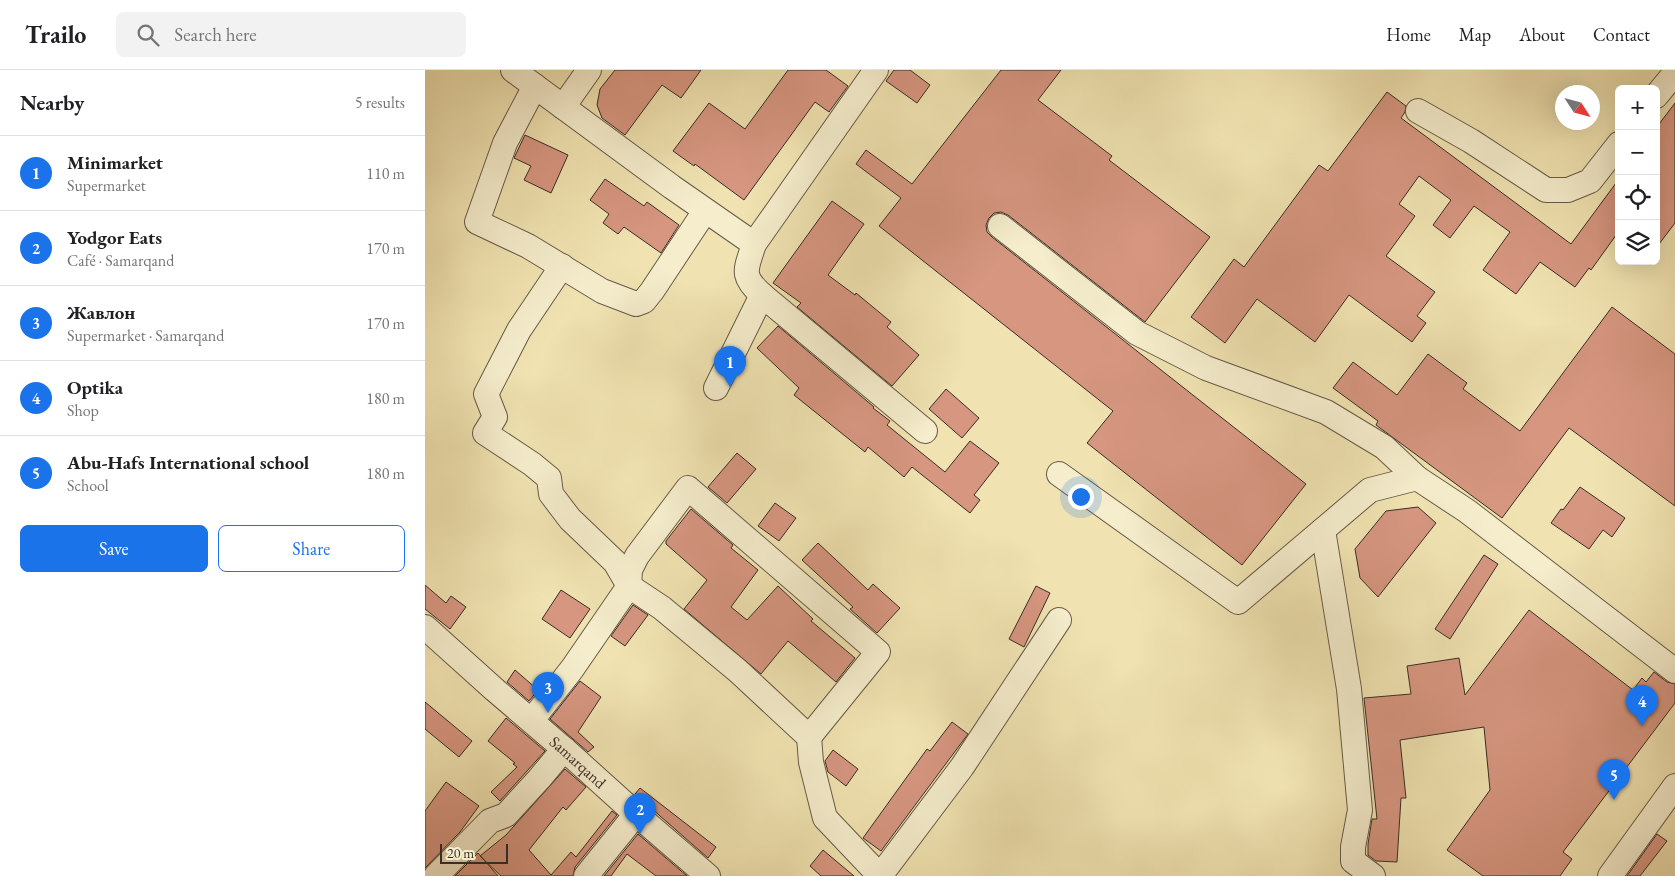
<!DOCTYPE html>
<html lang="en">
<head>
<meta charset="utf-8">
<style>
  body { margin:0; font-family:"EB Garamond",serif; background:#f2f2f2; color:#202124 }
  .controls { position:absolute; right:15px; top:15px; display:grid; overflow:hidden; border-radius:8px; box-shadow:0 5px 20px #0002 }
  .controls button { width:45px; height:45px; display:grid; place-items:center; padding:0; border:0; border-bottom:1px solid #e0e0e0; background:#fff; color:#202124; font:25px sans-serif }
  .compass { position:absolute; left:1130px; top:15px; width:45px; height:45px; border-radius:50%; background:#fff; box-shadow:0 5px 20px #0002; rotate:126deg }
  .scale { position:absolute; left:15px; bottom:12px; width:68px; box-sizing:border-box; padding-left:5px; border:2px solid #3a2d26; border-top:0; font-size:14px; line-height:18px; white-space:nowrap; color:#3a2d26; -webkit-text-stroke:4px #f5edcc; paint-order:stroke }
  .you { position:absolute; left:655px; top:426px; width:18px; height:18px; margin:-12px; border:4px solid #fff; border-radius:50%; background:#1a73e8; box-shadow:0 0 0 8px #1a73e833 }
  .badge { display:grid; place-items:center; width:32px; height:32px; border-radius:50%; background:#1a73e8; color:#fff; font-size:16px; font-weight:700 }
  .pin { position:absolute; translate:-50% -41px; filter:drop-shadow(0 1px 2px #0008) }
  .pin::after { content:''; position:absolute; top:26px; width:18px; height:15px; background:inherit; clip-path:polygon(0 0,100% 0,50% 100%) }
  .list { margin:0; padding:0; list-style:none }
  h2 { display:flex; justify-content:space-between; align-items:center; height:65px; margin:0; padding:0 20px; font-size:21px }
  h2 small { font-size:16px; font-weight:400; color:#757577 }
  .list li { display:grid; grid-template-columns:32px 1fr auto; gap:15px; align-items:center; box-sizing:border-box; height:75px; padding:0 20px; border-top:1px solid #e0e0e0 }
  .list b { display:block; font-size:19px; white-space:nowrap }
  .list p { margin:0; font-size:16px; white-space:nowrap; color:#757577 }
  .list em { font-size:16px; font-style:normal; color:#757577 }
  .actions { display:flex; gap:10px; padding:15px 20px }
  .actions a { flex:1; padding:11px 0; border:1px solid #1a73e8; border-radius:8px; text-align:center; font-size:18px; color:#1a73e8 }
  .actions .main { background:#1a73e8; color:#fff }
  .icon { flex:none; width:28px; height:28px; fill:none; stroke:currentColor; stroke-width:2; stroke-linecap:round; stroke-linejoin:round }
  .map { position:relative; flex:none; width:1250px; height:806px; overflow:hidden }
  header { display:flex; align-items:center; gap:30px; box-sizing:border-box; height:70px; padding:0 25px; background:#fff; border-bottom:1px solid #e0e0e0 }
  header strong { font-size:24px }
  nav { display:flex; gap:28px; margin-inline-start:auto; font-size:18px }
  .search { width:350px; height:45px; background:#f2f2f2; display:flex; align-items:center; gap:12px; box-sizing:border-box; padding:0 18px; border-radius:8px; color:#757577; font-size:19px }
  main { display:flex }
  aside { flex:1; background:#fff }
  .map>svg:first-child { display:block }
</style>
</head>
<body>
<header>
<strong>Trailo</strong>
<div class="search"><svg class="icon" aria-label="search" viewBox="0 0 24 24"><circle cx="10" cy="10" r="6"/><path d="M15 15l6 6"/></svg>Search here</div>
<nav><a>Home</a><a>Map</a><a>About</a><a>Contact</a></nav>
</header>
<main>
<aside>
<h2>Nearby<small>5 results</small></h2>
<ul class="list">
<li><span class="badge">1</span><div><b>Minimarket</b><p>Supermarket</p></div><em>110 m</em></li>
<li><span class="badge">2</span><div><b>Yodgor Eats</b><p>Café · Samarqand</p></div><em>170 m</em></li>
<li><span class="badge">3</span><div><b>Жавлон</b><p>Supermarket · Samarqand</p></div><em>170 m</em></li>
<li><span class="badge">4</span><div><b>Optika</b><p>Shop</p></div><em>180 m</em></li>
<li><span class="badge">5</span><div><b>Abu-Hafs International school</b><p>School</p></div><em>180 m</em></li>
</ul>
<div class="actions"><a class="main">Save</a><a>Share</a></div>
</aside>
<div class="map">
<svg width="1250" height="806" viewBox="0 0 1250 806">
  <rect width="100%" height="100%" fill="#f0e3b1"/>
  <filter id="stains"><feTurbulence type="fractalNoise" baseFrequency=".004" numOctaves="4"/><feColorMatrix values="0 0 0 0 .2 0 0 0 0 .09 0 0 0 0 .02 0 0 0 .5 -.17"/></filter>
  <radialGradient id="worn" r=".72"><stop offset=".6" stop-color="#630" stop-opacity="0"/><stop offset="1" stop-color="#630" stop-opacity=".3"/></radialGradient>
  <path fill="#d69680" stroke="#3a2d26" d="M190 0H276L256 28 237 15 200 65 177 48 172 35 175 19Z
    M363 0H401L423 16 404 42 390 32 319 130 270 94 269 96 248 81 284 33 320 59Z
    M469 0H485L505 15 492 33 461 11Z
    M576 0H636L613 30 687 86 684 90 785 167 720 252 583 145 576 142 569 143 564 148 561 155 562 162 567 167 881 414 817 495 662 373 688 341 454 156 476 128 431 94 441 80 487 114Z
    M962 22 981 36 980 42 976 48 1146 174 1194 109V161L1166 200 1164 198 1150 217 1115 192 1091 224 1058 200 1085 162 1049 136 1025 168 1008 155 1026 130 994 106 974 134 990 146 961 186 1010 222 992 246 1001 253 987 272 924 225 890 272 832 229 800 273 766 247 809 189 819 197 894 95 903 101Z
    M1250 33V153L1231 178V58Z
    M100 65 143 85 126 123 99 110 106 96 89 88Z
    M180 109 219 136 222 132 254 155 236 183 199 157 193 164 178 153 184 144 165 130Z
    M407 131 439 154 403 205 430 225 431 223 466 252 462 257 494 285 467 316 372 237 376 233 348 213Z
    M1187 237 1250 284V436L1144 358 1077 448 951 355 953 351 908 318 928 292 972 325 1003 284 1042 313 1038 319 1095 361Z
    M353 256 449 337 448 338 465 351 462 355 520 402 545 371 574 393 549 425 555 430 545 443 487 397 479 407 443 377 440 382 369 325 374 318 332 278Z
    M521 319 554 348 537 368 504 339Z
    M312 383 331 399 302 433 283 417Z
    M1155 417 1200 448 1187 467 1178 460 1164 479 1126 453 1136 439 1138 440Z
    M350 433 371 448 354 471 333 456Z
    M993 437 1011 453 953 527 935 508 930 479 961 441Z
    M266 439 308 475 306 478 333 500 306 537 322 550 353 516 388 549 386 551 430 588 411 612 363 571 336 604 259 539 282 510 241 474V471Z
    M393 473 443 520 448 514 475 538 452 563 425 539 428 537 377 490Z
    M1059 485 1073 494 1025 569 1010 559Z
    M0 515 21 533 26 526 41 537 25 559 0 539Z
    M611 516 625 523 599 577 584 569Z
    M136 520 165 539 145 568 117 549Z
    M208 535 223 545 200 576 186 566Z
    M1104 540 1208 620 1217 608 1221 612 1229 602 1242 612 1250 614V633L1138 782 1147 789 1135 806H1058L1022 780 1065 720 1059 657 975 670 981 728H976L972 792 951 791 943 785V774L947 749H952L939 628 986 624 982 596 1034 588 1040 625Z
    M90 600 113 620 104 631 82 612Z
    M155 611 176 627 153 662 169 677 163 682 125 649Z
    M0 632 47 671 34 687 0 659Z
    M81 648 120 681 75 731 66 722 92 697 88 694 90 693 63 671Z
    M527 652 543 664 456 781 438 768 502 679 505 681Z
    M408 680 433 699 421 716 403 702 400 691Z
    M140 699 161 717 141 740 138 737 104 780 126 805 146 782 151 787 187 741 192 745 150 797 148 806H76L55 786 81 765Z
    M21 712 54 736 35 762 0 798V741Z
    M215 718 291 777 283 788 210 724Z
    M213 764 262 806H231L202 784 186 806H179Z
    M1232 764 1242 771 1215 806H1202Z
    M398 780 429 806H396L385 796Z
    M53 783 73 806H30Z"/>
  <g fill="none" stroke-linecap="round" stroke-linejoin="round">
    <g stroke="#685a49" stroke-width="26">
      <g id="minor">
        <path d="M88 0 247 117 329 174"/>
        <path d="M451 0 329 174C321 200 315 205 337 225L500 361"/>
        <path d="M110 16 80 73 52 152 103 176 177 221 211 234 219 231 227 221 280 141"/>
        <path d="M1231 26 1250 3"/>
        <path d="M138 37 164 0"/>
        <path d="M993 41 1046 71 1121 120H1143L1165 111 1194 74"/>
        <path d="M575 156 712 263 781 298 901 342 959 377 992 408"/>
        <path d="M137 196 94 260 61 324 70 347 60 363 107 394 124 408 126 424 145 449 190 492 204 516 237 538 313 601 384 667 386 692 400 748 455 806"/>
        <path d="M291 318 337 225"/>
        <path d="M634 404 813 532 945 420 992 408 1042 441 1250 601"/>
        <path d="M898 460 924 619 935 740 928 777V791L948 806"/>
        <path id="s1" d="M0 557 70 620 139 679 211 744 283 806"/>
        <path d="M107 650 147 599 204 516 205 500 212 486 263 418 453 582 384 667"/>
        <path d="M11 806 65 751 81 745 114 709 139 679"/>
        <path d="M161 806 211 744"/>
        <path d="M455 806 537 697 634 550"/>
        <path d="M1185 806 1250 716"/>
      </g>
    </g>
    <use href="#minor" stroke="#f5edcc" stroke-width="24"/>
  </g>
  <g text-anchor="middle" dominant-baseline="central" stroke-width="4" stroke-linejoin="round" paint-order="stroke">
    <g font-size="16" fill="#3a2d26" stroke="#f5edcc">
      <text stroke="none"><textPath href="#s1" startOffset="204">Samarqand</textPath></text>
    </g>
  </g>
  <rect width="100%" height="100%" filter="url(#stains)"/>
  <rect width="100%" height="100%" fill="url(#worn)"/>
</svg>
<div class="controls">
<button>+</button>
<button>−</button>
<button><svg class="icon" aria-label="locate" viewBox="0 0 24 24"><circle cx="12" cy="12" r="6"/><path d="M12 2v4M12 18v4M2 12h4M18 12h4"/></svg></button>
<button><svg class="icon" aria-label="layers" viewBox="0 0 24 24"><path d="M12 4l9 5-9 5-9-5zM3 14l9 5 9-5"/></svg></button>
</div>
<svg class="compass" viewBox="-18 -18 36 36"><path d="M0-13l5 13h-10z" fill="#e53935"/><path d="M0 13l5-13h-10z" fill="#757577"/></svg>
<div class="scale">20 m</div>
<div class="you"></div>
<div class="pin badge" style="left:305px;top:317px">1</div>
<div class="pin badge" style="left:215px;top:764px">2</div>
<div class="pin badge" style="left:123px;top:643px">3</div>
<div class="pin badge" style="left:1217px;top:656px">4</div>
<div class="pin badge" style="left:1189px;top:730px">5</div>
</div>
</main>
</body>
</html>
